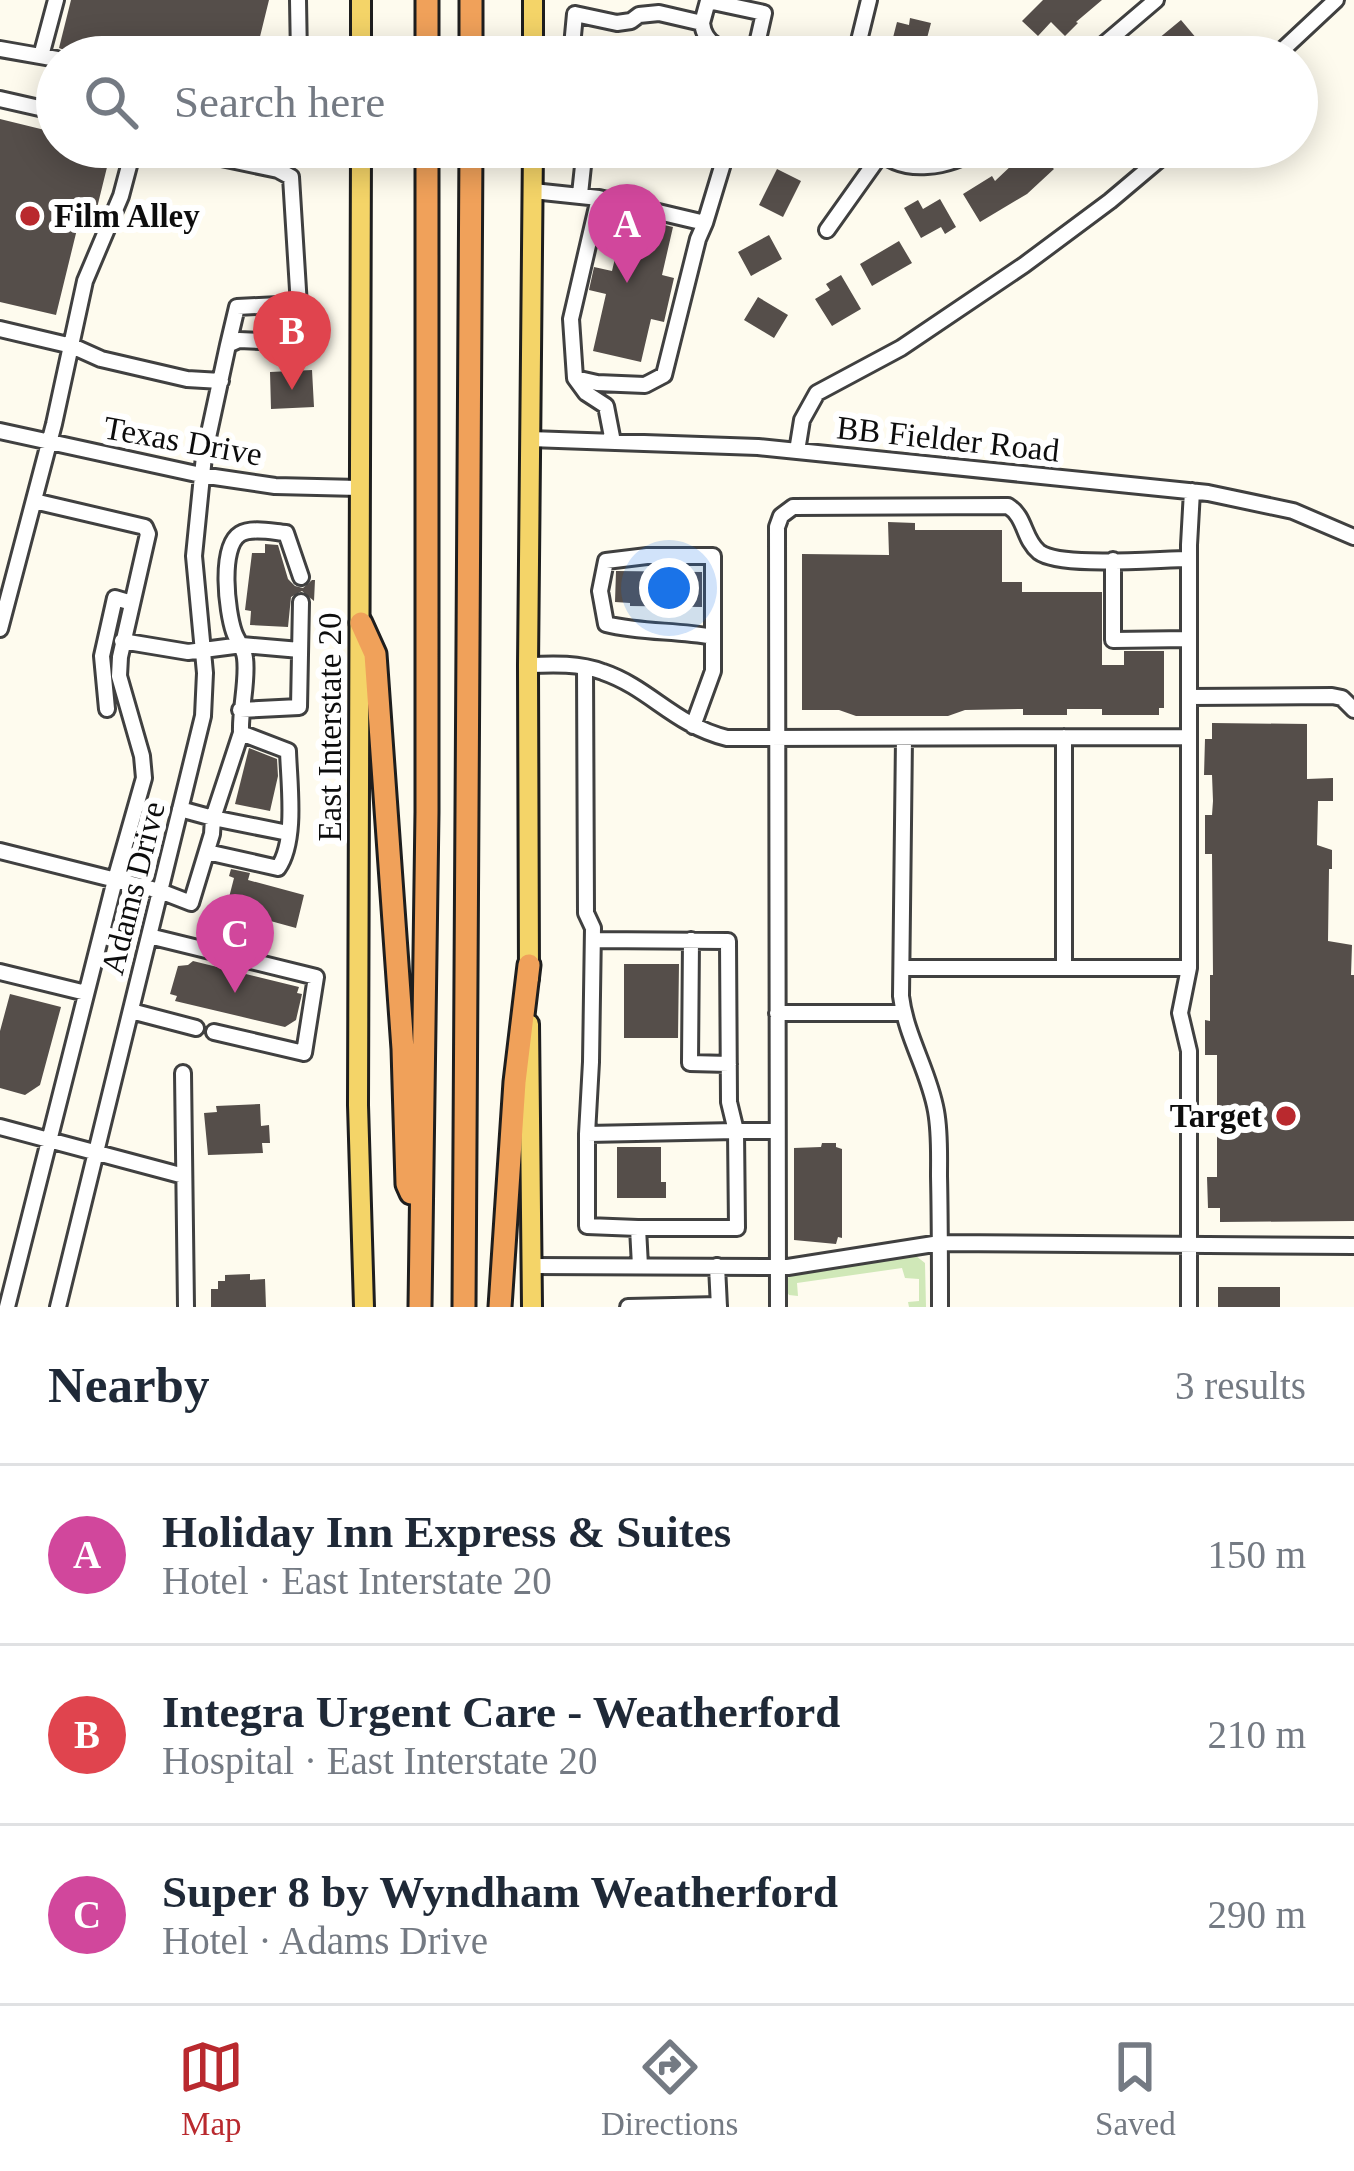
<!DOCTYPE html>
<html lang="en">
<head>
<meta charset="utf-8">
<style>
  body { margin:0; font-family:Georgia,serif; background:#f2f2f3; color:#1f2937 }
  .you { position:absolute; left:669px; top:588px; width:42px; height:42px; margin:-30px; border:9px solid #fff; border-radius:50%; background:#1a73e8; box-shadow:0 0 0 18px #1a73e833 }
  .badge { display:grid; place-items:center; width:78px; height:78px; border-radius:50%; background:#b9292e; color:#fff; font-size:39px; font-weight:700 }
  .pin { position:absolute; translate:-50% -99px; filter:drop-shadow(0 3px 6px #0008) }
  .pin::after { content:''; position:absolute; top:63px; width:42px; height:36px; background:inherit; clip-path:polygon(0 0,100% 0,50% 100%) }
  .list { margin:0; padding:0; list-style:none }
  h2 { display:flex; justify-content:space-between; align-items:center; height:156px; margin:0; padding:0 48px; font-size:51px }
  h2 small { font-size:39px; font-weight:400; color:#747a83 }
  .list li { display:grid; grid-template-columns:78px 1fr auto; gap:36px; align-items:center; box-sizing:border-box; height:180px; padding:0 48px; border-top:3px solid #e0e1e3 }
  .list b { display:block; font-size:45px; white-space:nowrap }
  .list p { margin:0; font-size:39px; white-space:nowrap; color:#747a83 }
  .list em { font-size:39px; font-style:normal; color:#747a83 }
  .icon { flex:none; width:66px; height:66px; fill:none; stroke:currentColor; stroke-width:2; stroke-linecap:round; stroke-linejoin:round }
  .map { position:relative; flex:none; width:1354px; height:1307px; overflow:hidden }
  .search { position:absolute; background:#fff; box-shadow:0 6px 30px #0003; left:36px; right:36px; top:36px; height:132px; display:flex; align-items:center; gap:30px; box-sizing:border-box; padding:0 42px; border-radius:66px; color:#747a83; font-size:45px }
  .sheet { height:696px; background:#fff }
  nav { display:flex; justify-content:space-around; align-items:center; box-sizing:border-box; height:168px; border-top:3px solid #e0e1e3; background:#fff; font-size:33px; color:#747a83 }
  nav a { display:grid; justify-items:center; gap:6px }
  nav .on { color:#b9292e }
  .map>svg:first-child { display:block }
</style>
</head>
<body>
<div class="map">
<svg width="1354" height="1307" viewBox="0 0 1354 1307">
  <rect width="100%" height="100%" fill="#fefbee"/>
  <path fill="#d0e8b8" d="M916 1256 925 1263 926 1307H909L908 1302 919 1301V1279L905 1278 902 1268 797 1283 798 1296 789 1295 784 1287 787 1278 793 1275Z"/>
  <path fill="#554e4a" d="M71 0H269L255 57H205L208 46 181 39 176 57H153L154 54 93 39 88 57 64 50 59 48Z
    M1043 0H1102L1076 22 1078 23 1065 36 1051 22 1038 36 1022 21Z
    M910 18 931 23 922 57H888L897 22 909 25Z
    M1181 20 1197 39 1175 57H1154L1147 48Z
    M0 119 57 133V147H112L94 220 80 217 56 315 0 302Z
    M1031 147 1054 169 1027 194 980 222 963 194 992 176 995 181Z
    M777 169 801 181 783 217 759 205Z
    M940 199 956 227 945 234 941 227 921 238 904 208 918 200 923 209Z
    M625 216 673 227 662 275 674 278 664 322 651 319 641 362 593 351 606 294 589 290 594 267 612 271Z
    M769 235 782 259 751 276 738 252Z
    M899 241 912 263 872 286 860 264Z
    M841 275 861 309 832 326 815 299 830 290 826 284Z
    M758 297 788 315 774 338 744 320Z
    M312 370 314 407 271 409 270 372Z
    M888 522 915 523V530H1002V582H1022V592H1102V665H1124V651H1164V708H1159V715H1102V709H1067V715H1023V709L965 710 948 716H856L839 710H802V554L889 555Z
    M265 544 278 545 288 579 295 586 303 588 312 580H315L314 601 302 591 291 597 288 627 250 625 251 611 245 610 252 553H265Z
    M616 571 702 572V607L630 606V603L615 602Z
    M1212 723 1307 724V779L1333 778V801H1318L1317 845 1332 850V869H1329L1328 941 1352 945 1351 975H1354V1221L1220 1222V1208H1208L1207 1177H1217V1055H1205V1020L1210 1021V975H1213L1212 854H1205V815H1212L1213 801 1212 775H1204L1205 739H1212Z
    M249 748 277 759 278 776 270 811 235 804Z
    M231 869 250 873 248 880 304 895 296 928 226 909 234 878 229 876Z
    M193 961 299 987 297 993 302 994 296 1020 285 1027 175 1001 177 996 170 994 178 966 188 965Z
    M624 964H679L678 1038H624Z
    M10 994 61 1007 40 1085 25 1095 0 1088V1031Z
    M260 1104 261 1126 269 1125 270 1143H262L263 1153 208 1155 204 1113 217 1112 216 1106Z
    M822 1143H836V1147L842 1149V1238L838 1237 836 1244 794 1240V1148L821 1147Z
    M617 1147H661V1182H666V1198H617Z
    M250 1274V1280L265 1279 266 1307H211V1289H218V1281H225V1275Z
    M1218 1287H1280V1307H1218Z"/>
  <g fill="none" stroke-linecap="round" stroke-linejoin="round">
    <g stroke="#404040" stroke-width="20">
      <path id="minor" d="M298 0 299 57
        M0 49 57 59
        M41 56 56 0
        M571 57 575 14 617 23 631 21 639 15 659 13 702 23 708 1 764 13 754 57C731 51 705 50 702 23
        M855 57 869 0
        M1089 57 1156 0
        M1275 57 1336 0
        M0 99 57 112
        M875 147C903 178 950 167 982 147
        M533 191 599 198
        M580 194 585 147
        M705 223 728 147
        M827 230 881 154
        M0 329 72 346 101 359 187 379 221 381
        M228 345 237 307 299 304
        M575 378 597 383 645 385 664 375 698 239 705 223 599 198 571 319 575 378 586 393 606 406 613 442
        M0 431 201 475 275 486 359 488
        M530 439 758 447 1208 493 1293 511 1354 537
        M797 451 802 420 817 393 901 348 1024 265 1110 201 1174 147
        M1113 560V640L1189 639
        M0 629 54 424 85 281 121 196 134 147
        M122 641 188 652 242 645 300 650
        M528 665C554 664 579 663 603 672 650 688 674 725 727 738L1189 737
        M585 667 586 913 593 928 591 1062 587 1134
        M1189 697 1332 696 1342 698 1354 710
        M107 709 102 656 115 598 132 603
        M240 710 299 707 301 602
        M693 726 713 671V556H647L606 561 600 591 606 624C642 633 676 630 713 637
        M241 733 213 818 288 833
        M904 738 901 996C906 1037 929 1071 936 1111 940 1133 939 1154 939 1176 940 1220 940 1263 940 1307
        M0 851 160 891 191 903 212 834 213 818 180 809
        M207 852 278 868C297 841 289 784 288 751L241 733C240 708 248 681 245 658 244 648 237 641 234 632 227 612 219 547 240 534 251 527 273 532 286 533L301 577
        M149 936 316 977 304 1053 214 1032
        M593 940 728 941 729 1102 736 1131H777
        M691 940 690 1063 729 1064
        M902 968H1064V737
        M1064 968H1189
        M0 972 86 993
        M131 1011 196 1028
        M777 1013H903
        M183 1073 186 1307
        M0 1127 184 1176
        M638 1228 587 1226V1134L736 1131 737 1228H638L640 1266
        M532 1266 788 1267 940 1243 1354 1246
        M717 1266 719 1307
        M7 1307 115 880 144 778 142 756 119 676 120 657 148 534 145 527 34 501
        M58 1307 203 716 205 673 194 556 204 456 228 345 239 340 284 342 300 322 291 177 278 170 169 147
        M628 1307 719 1305
        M778 1307 777 527 781 516 793 507 1008 506C1026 517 1023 539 1039 552 1060 568 1158 559 1189 559
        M1189 1307V1051L1180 1013 1189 968V545L1192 491"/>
    </g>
    <g stroke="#1e1e1e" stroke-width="24">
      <path id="major" d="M533 0V57
        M361 57V0
        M361 147 358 1105 364 1307
        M529 978 528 665 533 147
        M529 1024 532 1307"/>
    </g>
    <g stroke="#1e1e1e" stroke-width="27">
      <path id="highway" d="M427 57V0
        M471 57V0
        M361 623 375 654 403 1049 407 1184 411 1193
        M420 1307 427 812V147
        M464 1307 471 147
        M500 1307 515 1082 529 965"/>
    </g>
    <use href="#minor" stroke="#fff" stroke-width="14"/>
    <use href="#major" stroke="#f4d468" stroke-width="18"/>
    <use href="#highway" stroke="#f0a15a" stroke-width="21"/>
  </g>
  <g fill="#b9292e" stroke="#fff" stroke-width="4.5">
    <circle cx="30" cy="216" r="12"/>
    <circle cx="1286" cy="1116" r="12"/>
  </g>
  <g text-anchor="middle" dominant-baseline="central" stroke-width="12" stroke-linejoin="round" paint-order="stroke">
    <g font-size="33" font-weight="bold" fill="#0d0d0d" stroke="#fff" text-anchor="start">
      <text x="54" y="216">Film Alley</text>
      <text x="1262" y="1116" text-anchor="end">Target</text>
    </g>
    <g font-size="33" fill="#0d0d0d" stroke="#fff">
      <text transform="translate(948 439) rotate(6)">BB Fielder Road</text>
      <text transform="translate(183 441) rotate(10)">Texas Drive</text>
      <text transform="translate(330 727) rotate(-90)">East Interstate 20</text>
      <text transform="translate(133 888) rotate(-76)">Adams Drive</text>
    </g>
  </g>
</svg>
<div class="you"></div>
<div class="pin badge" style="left:627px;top:283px;background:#d1479c">A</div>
<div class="pin badge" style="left:292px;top:390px;background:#e0444e">B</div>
<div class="pin badge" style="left:235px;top:993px;background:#d1479c">C</div>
<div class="search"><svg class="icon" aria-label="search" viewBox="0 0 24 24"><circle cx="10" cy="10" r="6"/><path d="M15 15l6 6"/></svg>Search here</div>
</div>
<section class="sheet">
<h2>Nearby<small>3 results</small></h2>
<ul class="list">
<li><span class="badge" style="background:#d1479c">A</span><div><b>Holiday Inn Express &amp; Suites</b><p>Hotel · East Interstate 20</p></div><em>150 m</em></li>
<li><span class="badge" style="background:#e0444e">B</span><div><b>Integra Urgent Care - Weatherford</b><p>Hospital · East Interstate 20</p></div><em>210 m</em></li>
<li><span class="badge" style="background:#d1479c">C</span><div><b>Super 8 by Wyndham Weatherford</b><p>Hotel · Adams Drive</p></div><em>290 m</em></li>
</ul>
</section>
<nav>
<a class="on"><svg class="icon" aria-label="map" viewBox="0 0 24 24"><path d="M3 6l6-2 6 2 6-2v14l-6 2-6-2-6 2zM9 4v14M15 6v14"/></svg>Map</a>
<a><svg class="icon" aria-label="directions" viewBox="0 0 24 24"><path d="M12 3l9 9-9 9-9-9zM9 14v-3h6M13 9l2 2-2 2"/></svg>Directions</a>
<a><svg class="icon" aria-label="saved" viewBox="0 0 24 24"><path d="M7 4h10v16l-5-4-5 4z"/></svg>Saved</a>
</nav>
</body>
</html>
